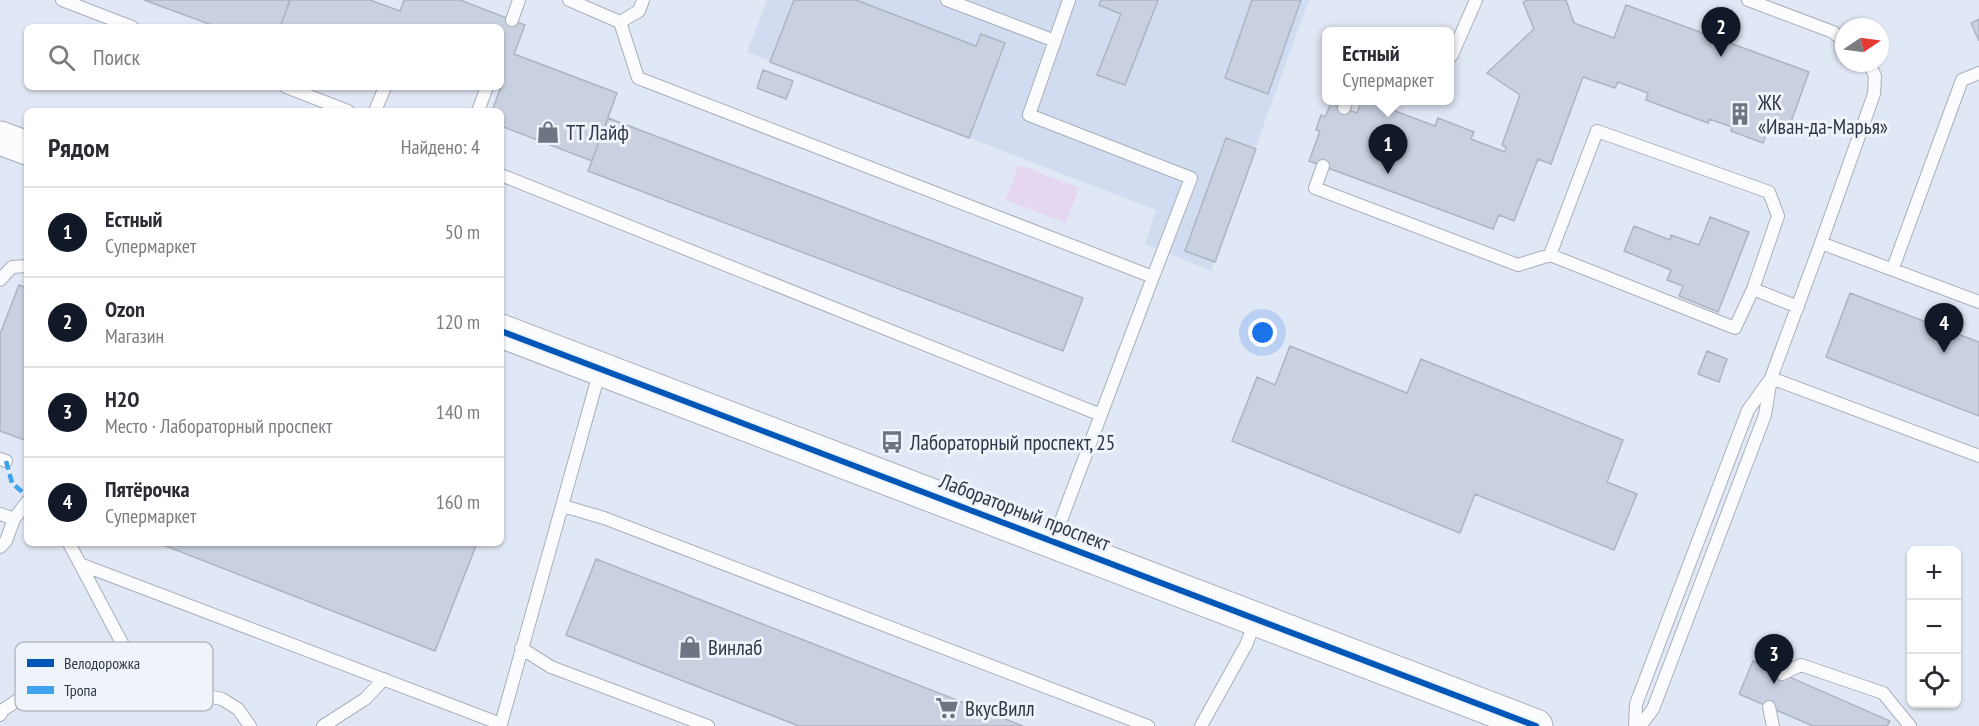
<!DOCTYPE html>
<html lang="ru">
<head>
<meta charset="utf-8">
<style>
  body { margin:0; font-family:"PT Sans Narrow",sans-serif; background:#f2f2f3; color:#2b2b33 }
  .controls { position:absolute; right:18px; bottom:18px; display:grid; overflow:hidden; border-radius:9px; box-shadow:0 2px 4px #0004 }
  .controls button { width:54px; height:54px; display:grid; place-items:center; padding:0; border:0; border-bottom:2px solid #e1e1e2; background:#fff; color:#2b2b33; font:30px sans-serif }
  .compass { position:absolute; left:1835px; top:18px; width:54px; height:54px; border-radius:50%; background:#fff; box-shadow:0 2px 4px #0004; rotate:77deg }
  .you { position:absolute; left:1263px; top:333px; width:21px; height:21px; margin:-15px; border:4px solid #fff; border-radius:50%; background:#1a73e8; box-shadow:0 0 0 9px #1a73e833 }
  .badge { display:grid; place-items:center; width:39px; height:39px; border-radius:50%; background:#111827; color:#fff; font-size:20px; font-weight:700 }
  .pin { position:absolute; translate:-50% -50px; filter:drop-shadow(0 2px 3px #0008) }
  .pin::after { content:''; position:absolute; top:32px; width:21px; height:18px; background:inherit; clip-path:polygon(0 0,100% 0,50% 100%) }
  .popup { position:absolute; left:1322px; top:27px; width:132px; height:78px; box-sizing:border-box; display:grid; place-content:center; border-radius:9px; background:#fff; filter:drop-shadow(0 2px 4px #0005); font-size:20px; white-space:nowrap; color:#7c7c81 }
  .popup b { font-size:22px; color:#2b2b33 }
  .popup::after { content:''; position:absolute; left:50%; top:100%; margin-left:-12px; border:12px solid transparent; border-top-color:#fff }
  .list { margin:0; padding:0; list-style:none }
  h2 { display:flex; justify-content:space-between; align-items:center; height:78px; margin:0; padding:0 24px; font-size:26px }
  h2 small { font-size:20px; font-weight:400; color:#7c7c81 }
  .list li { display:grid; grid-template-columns:39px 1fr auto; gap:18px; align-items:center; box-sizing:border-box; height:90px; padding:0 24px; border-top:2px solid #e1e1e2 }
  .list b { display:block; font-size:22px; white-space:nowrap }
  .list p { margin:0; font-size:20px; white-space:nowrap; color:#7c7c81 }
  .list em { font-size:20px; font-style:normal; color:#7c7c81 }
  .icon { flex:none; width:33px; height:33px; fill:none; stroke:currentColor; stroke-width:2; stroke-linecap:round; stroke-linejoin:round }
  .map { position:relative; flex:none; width:1979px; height:726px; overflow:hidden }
  .search { position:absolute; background:#fff; box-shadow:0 2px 4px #0004; left:24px; top:24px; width:480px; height:66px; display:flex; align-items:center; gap:15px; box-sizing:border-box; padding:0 21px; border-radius:9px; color:#7c7c81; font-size:22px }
  .panel { position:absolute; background:#fff; box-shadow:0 2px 4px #0004; left:24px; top:108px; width:480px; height:438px; border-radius:9px }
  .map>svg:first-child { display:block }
</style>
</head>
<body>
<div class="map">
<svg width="1979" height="726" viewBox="0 0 1979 726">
  <rect width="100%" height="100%" fill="#e1e8f5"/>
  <path fill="#d1dcf0" d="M767 0H1309L1211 271 1145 244 1156 210 747 52Z"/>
  <path fill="#e5d6f1" d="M1019 165 1079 188 1066 223 1005 200Z"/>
  <path fill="#c9d1e0" stroke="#adb4c1" stroke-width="1.5" d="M144 0H288L290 1 280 27H217Z
    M290 0H370L400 11 404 0H460L525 25 514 54 617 93 592 161 501 126V111H492L502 84 501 27H280Z
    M794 0H856L976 46 981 34 1005 43 969 138 770 62Z
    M1101 0H1158L1125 85 1097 75 1121 14 1099 5Z
    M1252 0H1301L1268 94 1225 78Z
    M1528 0H1566L1574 23 1614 38 1626 5 1809 72 1787 133 1769 126 1763 143 1731 131 1732 127 1709 119 1708 123 1646 100 1648 93 1618 82 1615 88 1583 77 1551 164 1538 159 1514 221 1499 215 1493 229 1309 161 1320 131 1316 130 1321 115 1325 117 1331 103 1357 113 1362 100H1379L1396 107 1395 111 1435 126 1438 118 1474 132 1471 139 1505 152 1506 147 1502 145 1520 95 1487 73 1534 29 1523 2Z
    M1979 19V41L1971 23Z
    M763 70 793 81 786 99 757 88Z
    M608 118 1083 298 1063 351 588 171Z
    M1226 138 1256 149 1215 262 1185 251Z
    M1710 217 1749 232 1718 312 1679 296 1683 286 1667 280 1671 270 1624 251 1634 226 1670 240 1671 235 1699 245Z
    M19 285 27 288V441L0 431V334Z
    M1850 293 1979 342V416L1826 357Z
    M1290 346 1407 393 1421 359 1623 440 1607 482 1637 494 1614 550 1475 494 1460 533 1232 441 1257 377 1275 385Z
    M1707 351 1727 359 1719 382 1698 374Z
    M158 543H477L435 651Z
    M596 559 806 641 1023 726H799L673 677 566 635Z
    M1753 661 1890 721 1887 726H1813L1739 694Z"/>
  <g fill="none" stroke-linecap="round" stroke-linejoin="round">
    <g stroke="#a9afbb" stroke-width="14">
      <path id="lane" d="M62 0 132 27
        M569 0 620 22 638 78 1153 277 1054 539
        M947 0 1055 41
        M1069 0 1029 115 1191 178 1153 277
        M1748 0 1833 32 1844 41
        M512 20 519 0
        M620 22 639 11 643 0
        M1450 57 1452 55 1476 0
        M286 87 348 111
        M1344 108 1347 100
        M375 111 385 87
        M478 111 487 87
        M1323 166 1315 188 1518 265 1550 255 1735 328 1753 289 1778 216 1769 192 1597 131 1550 255
        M501 175 1101 415
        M1821 243 1979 302
        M1893 268 1962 80 1979 73
        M0 280 12 267 27 266
        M1753 289 1798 307
        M1771 378 1979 456
        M0 459 6 461
        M563 506 604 518 1148 726
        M0 514 14 519
        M69 543 80 564 501 724 600 370
        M0 547 6 541 14 519 27 502
        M80 564 131 660 139 682
        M521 648 551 667 708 726
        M1782 674 1801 665 1883 693 1910 726
        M1769 707 1773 726
        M0 715 3 710 45 682 71 674 96 673 222 699 238 709 250 726
        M323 726 365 699 384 679
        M1201 726 1246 645 1256 619
        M1635 726 1636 704 1748 410 1769 381
        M1640 726 1653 709 1765 415 1771 378 1821 243 1874 94 1875 76 1869 63"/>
    </g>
    <g stroke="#a9afbb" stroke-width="35">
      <path id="secondary" d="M0 138 27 148
        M501 331 1536 726"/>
    </g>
    <use href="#lane" stroke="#fafcfe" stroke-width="12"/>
    <use href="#secondary" stroke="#fafcfe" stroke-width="33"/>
    <path stroke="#3ea3ec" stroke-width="4.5" stroke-dasharray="9 4.5" stroke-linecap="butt" d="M6 461 12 483 27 496"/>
    <g stroke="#eff3fa" stroke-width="10">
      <path id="cycleway" d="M501 331 1536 726"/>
    </g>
    <use href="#cycleway" stroke="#0057b8" stroke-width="6"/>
  </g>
  <defs>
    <g id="building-bare" transform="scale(1.8)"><path d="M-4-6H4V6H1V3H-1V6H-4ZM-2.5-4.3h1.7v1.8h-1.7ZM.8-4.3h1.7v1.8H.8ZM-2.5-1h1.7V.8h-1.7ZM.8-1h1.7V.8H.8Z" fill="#6d7583" stroke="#eff3fa" stroke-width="2.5" paint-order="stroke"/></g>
    <g id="shop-bare" transform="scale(1.8)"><path d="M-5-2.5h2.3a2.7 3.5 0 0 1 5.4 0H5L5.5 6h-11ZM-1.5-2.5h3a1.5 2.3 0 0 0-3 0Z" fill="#6d7583" stroke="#eff3fa" stroke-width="2.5" paint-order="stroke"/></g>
    <g id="bus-bare" transform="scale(1.8)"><path d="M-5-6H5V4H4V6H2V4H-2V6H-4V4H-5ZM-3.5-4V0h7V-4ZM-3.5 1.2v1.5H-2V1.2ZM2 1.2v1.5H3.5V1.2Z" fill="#6d7583" stroke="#eff3fa" stroke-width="2.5" paint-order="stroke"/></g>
    <g id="supermarket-bare" transform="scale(1.8)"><path d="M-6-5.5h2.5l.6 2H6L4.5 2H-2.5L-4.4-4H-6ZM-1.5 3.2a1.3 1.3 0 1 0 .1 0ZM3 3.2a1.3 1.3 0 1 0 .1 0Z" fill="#6d7583" stroke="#eff3fa" stroke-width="2.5" paint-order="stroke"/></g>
  </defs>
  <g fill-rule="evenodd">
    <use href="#building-bare" x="1740" y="114"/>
    <use href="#shop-bare" x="548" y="132"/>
    <use href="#bus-bare" x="892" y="442"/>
    <use href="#shop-bare" x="690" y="647"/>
    <use href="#supermarket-bare" x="947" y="708"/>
  </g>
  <g text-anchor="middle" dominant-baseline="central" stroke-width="6" stroke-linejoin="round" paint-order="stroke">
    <g font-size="21" fill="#2f3746" stroke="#eff3fa" text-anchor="start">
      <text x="1758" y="102">ЖК<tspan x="1758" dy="24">«Иван-да-Марья»</tspan></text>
      <text x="566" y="132">ТТ Лайф</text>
      <text x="910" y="442">Лабораторный проспект, 25</text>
      <text x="708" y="647">Винлаб</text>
      <text x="965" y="708">ВкусВилл</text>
    </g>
    <g font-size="21" fill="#2f3746" stroke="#eff3fa">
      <text transform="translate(1025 512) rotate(21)">Лабораторный проспект</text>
    </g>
  </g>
  <rect x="15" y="642" width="198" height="69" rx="9" fill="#eff3fa" stroke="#b5bbc4" stroke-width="1.5"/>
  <rect x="27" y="659" width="27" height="8" fill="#0057b8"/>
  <rect x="27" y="686" width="27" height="8" fill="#3ea3ec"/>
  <g font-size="16" fill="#2f3746">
    <text x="64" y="669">Велодорожка</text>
    <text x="64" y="696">Тропа</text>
  </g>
</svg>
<div class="controls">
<button>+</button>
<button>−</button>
<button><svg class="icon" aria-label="locate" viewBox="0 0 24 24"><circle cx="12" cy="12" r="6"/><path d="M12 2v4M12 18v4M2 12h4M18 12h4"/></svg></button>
</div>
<svg class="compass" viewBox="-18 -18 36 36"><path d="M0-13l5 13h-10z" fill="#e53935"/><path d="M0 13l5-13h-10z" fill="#7c7c81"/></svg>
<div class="you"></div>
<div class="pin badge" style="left:1388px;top:174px">1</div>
<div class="popup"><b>Естный</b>Супермаркет</div>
<div class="pin badge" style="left:1721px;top:57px">2</div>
<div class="pin badge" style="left:1774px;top:684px">3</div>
<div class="pin badge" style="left:1944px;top:353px">4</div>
<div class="search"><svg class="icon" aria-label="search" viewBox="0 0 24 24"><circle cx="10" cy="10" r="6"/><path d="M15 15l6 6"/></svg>Поиск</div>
<section class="panel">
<h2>Рядом<small>Найдено: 4</small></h2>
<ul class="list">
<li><span class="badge">1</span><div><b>Естный</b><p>Супермаркет</p></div><em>50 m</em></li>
<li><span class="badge">2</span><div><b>Ozon</b><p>Магазин</p></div><em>120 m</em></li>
<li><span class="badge">3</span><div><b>H2O</b><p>Место · Лабораторный проспект</p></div><em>140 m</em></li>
<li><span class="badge">4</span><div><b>Пятёрочка</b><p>Супермаркет</p></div><em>160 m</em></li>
</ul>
</section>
</div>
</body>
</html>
